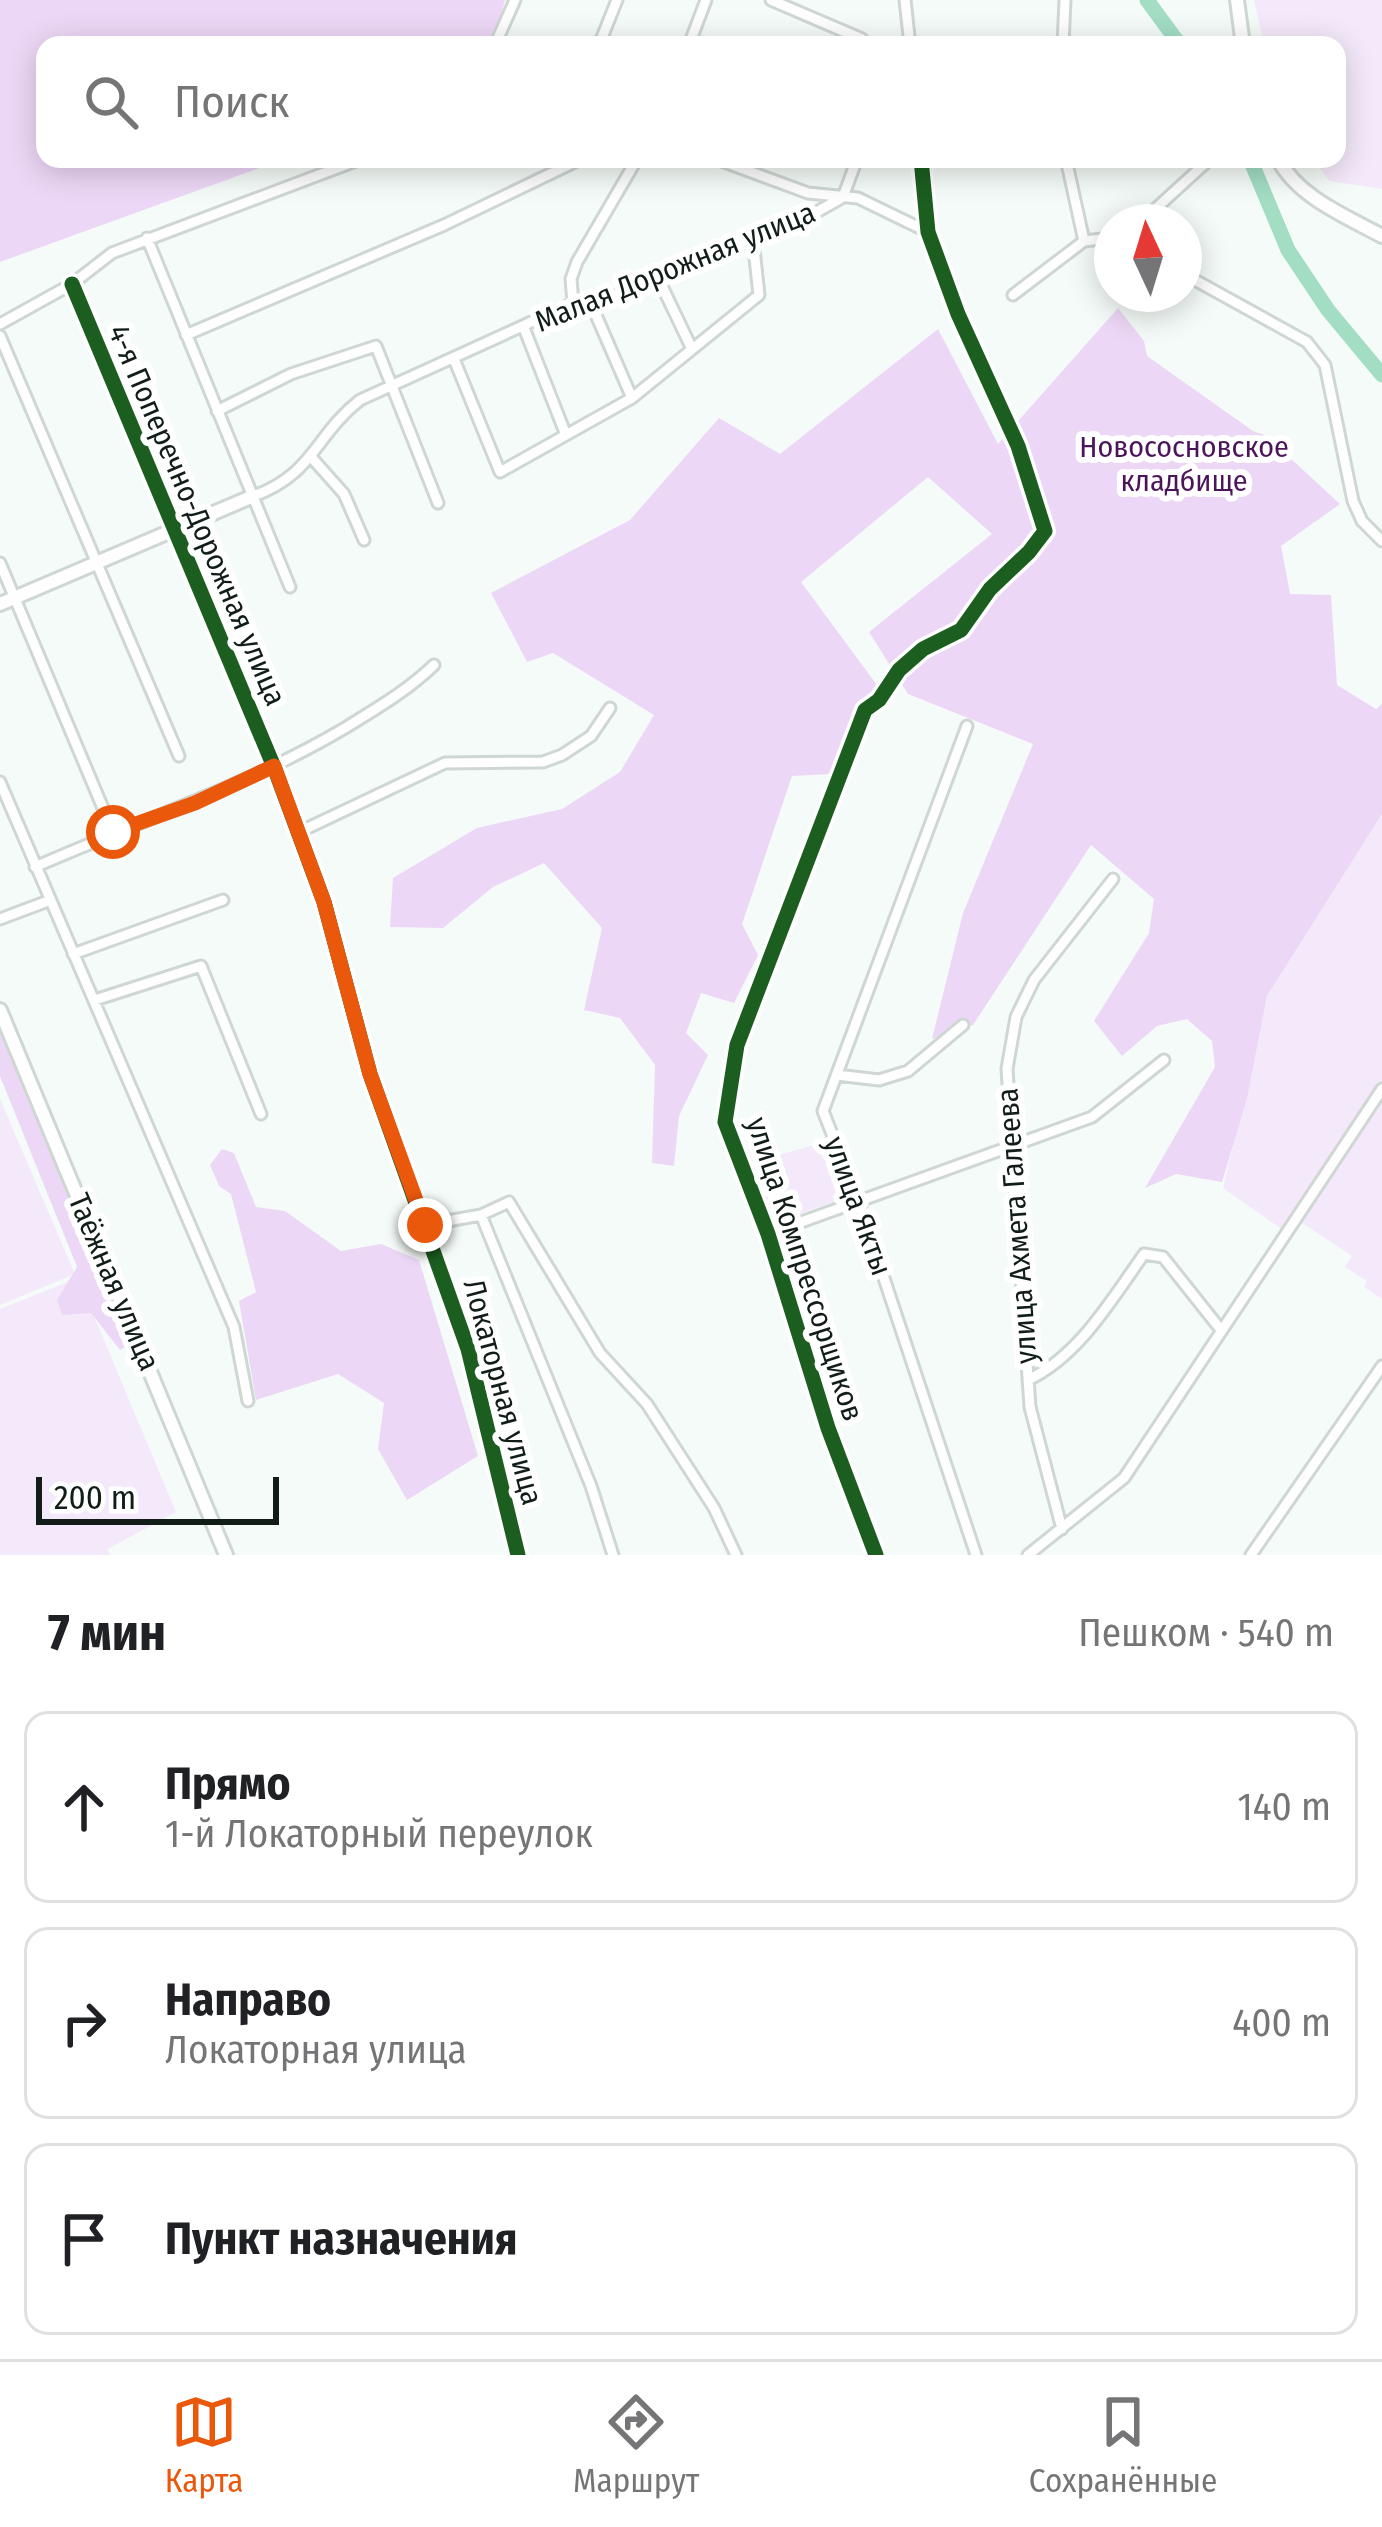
<!DOCTYPE html>
<html lang="ru">
<head>
<meta charset="utf-8">
<style>
  body { margin:0; font-family:"Fira Sans Condensed",sans-serif; background:#f6f6f6; color:#202124 }
  .compass { position:absolute; left:1094px; top:204px; width:108px; height:108px; border-radius:50%; background:#fff; box-shadow:0 6px 30px #0003; rotate:356deg }
  .scale { position:absolute; left:36px; bottom:30px; width:243px; box-sizing:border-box; padding-left:12px; border:6px solid #121d18; border-top:0; font-size:33px; line-height:42px; white-space:nowrap; color:#121d18; -webkit-text-stroke:9px #fff; paint-order:stroke }
  .stop { position:absolute; width:36px; height:36px; margin:-27px; border:9px solid #ea580c; border-radius:50%; background:#fff }
  .stop.end { background:#ea580c; border-color:#fff; box-shadow:0 3px 12px #0008 }
  .list { margin:0; padding:0; list-style:none }
  h2 { display:flex; justify-content:space-between; align-items:center; height:156px; margin:0; padding:0 48px; font-size:51px }
  h2 small { font-size:39px; font-weight:400; color:#757577 }
  .list li { display:grid; grid-template-columns:78px 1fr auto; gap:36px; align-items:center; box-sizing:border-box; height:192px; margin:0 24px 24px; padding:0 24px; border:3px solid #e0e0e0; border-radius:24px }
  .list b { display:block; font-size:45px; white-space:nowrap }
  .list p { margin:0; font-size:39px; white-space:nowrap; color:#757577 }
  .list em { font-size:39px; font-style:normal; color:#757577 }
  .icon { flex:none; width:66px; height:66px; fill:none; stroke:currentColor; stroke-width:2; stroke-linecap:round; stroke-linejoin:round }
  .map { position:relative; flex:none; width:1382px; height:1555px; overflow:hidden }
  .search { position:absolute; background:#fff; box-shadow:0 6px 30px #0003; left:36px; right:36px; top:36px; height:132px; display:flex; align-items:center; gap:30px; box-sizing:border-box; padding:0 42px; border-radius:24px; color:#757577; font-size:45px }
  .sheet { height:804px; background:#fff }
  nav { display:flex; justify-content:space-around; align-items:center; box-sizing:border-box; height:168px; border-top:3px solid #e0e0e0; background:#fff; font-size:33px; color:#757577 }
  nav a { display:grid; justify-items:center; gap:6px }
  nav .on { color:#ea580c }
  .map>svg:first-child { display:block }
</style>
</head>
<body>
<div class="map">
<svg width="1382" height="1555" viewBox="0 0 1382 1555">
  <rect width="100%" height="100%" fill="#f5fbf8"/>
  <path fill="#f4e9fa" d="M1254 0H1382V189L1329 181 1313 159H1337V45H1264Z
    M1382 814V1299L1364 1287 1367 1281 1345 1267 1352 1256 1299 1221 1280 1228 1223 1188 1267 996Z
    M0 1099 75 1274 0 1305Z
    M828 1141 845 1198 773 1223 754 1162Z
    M78 1278 176 1512 108 1549 110 1555H0V1309Z"/>
  <path fill="#edd7f6" d="M0 0H505L493 45H45V159H284L0 262Z
    M1118 308 1144 341 1147 356 1253 431 1265 435 1340 504 1281 546 1290 594 1331 595 1337 685 1376 709 1382 704V814L1267 996 1247 1098 1222 1182 1176 1174 1145 1188 1215 1067 1212 1041 1187 1019 1157 1026 1122 1056 1094 1021 1149 933 1154 899 1091 845 973 1025 932 1039 963 913 1033 744 908 694 869 632 992 534 928 477 801 582 885 696 864 698 831 774 792 776 742 924 758 955 734 1003 701 993 686 1033 708 1055 679 1116 674 1166 652 1163 655 1065 620 1018 584 1010 602 928 544 863 493 887 443 928 390 927 393 878 477 828 562 809 620 772 654 715 553 653 527 662 491 593 630 520 719 418 780 454 938 329 998 444Z
    M0 1029 131 1344 120 1350 91 1313 62 1315 57 1300 77 1267 0 1076Z
    M222 1149 234 1153 256 1207 285 1211 341 1251 381 1244 419 1260 478 1456 407 1500 378 1449 384 1403 338 1374 256 1400 239 1301 256 1292 231 1194 219 1186 210 1165Z"/>
  <g fill="none" stroke-linecap="round" stroke-linejoin="round">
    <path stroke="#a2ddc4" stroke-width="15" d="M1147 0 1180 45
      M1250 159 1288 250 1328 310 1382 375"/>
    <g stroke="#cfd7d3" stroke-width="15">
      <path id="minor" d="M771 0 862 39
        M905 0 910 45
        M495 45 515 0
        M599 45 617 0
        M689 45 706 0
        M1063 45 1065 0
        M716 159 808 193 858 198 928 232
        M1066 159 1084 241
        M843 197 857 159
        M1141 222 1210 159
        M147 238 290 587
        M1184 274 1307 342 1325 365 1353 501 1362 521 1382 541
        M659 280 691 347
        M72 284 274 767 324 902 370 1074 468 1349 518 1555
        M1013 295 1084 241 1112 238
        M589 299 632 398
        M573 303 571 279 577 262 637 159
        M0 324 72 284 112 253 361 159
        M524 328 566 435
        M186 335 444 225 581 159
        M0 336 179 756
        M454 359 500 472 632 398 759 295 753 240
        M217 411 291 374 376 346 438 503
        M312 458 344 494 364 540
        M251 497C314 475 314 436 360 400L573 303 614 296 659 280 801 221 843 197
        M0 563 113 832
        M967 726 823 1111 858 1200 976 1555
        M0 782 234 1327 248 1401
        M297 833 445 763 543 762 562 755 591 736 610 708
        M35 867C139 821 247 786 345 728 377 708 407 691 434 665
        M0 919 48 901
        M73 954 223 900
        M95 1000 201 966 261 1114
        M837 1075 879 1080 908 1071 963 1025
        M481 1215 591 1486 613 1555
        M425 1225 481 1215 509 1202 600 1353 647 1404 714 1508 736 1555
        M768 1234 1092 1117 1164 1060
        M1028 1380C1079 1356 1112 1299 1144 1254L1163 1257 1221 1330
        M1062 1529 1030 1407 1007 1069 1016 1017 1034 980 1113 879
        M876 1555 828 1428 768 1234 725 1122 737 1045 865 710 879 700 899 670 923 649 961 630 990 589 1029 552 1045 531 1018 446 958 314 928 232 921 159
        M1028 1555 1124 1478 1382 1089
        M1251 1555 1382 1366"/>
    </g>
    <g stroke="#cfd7d3" stroke-width="18">
      <path id="tertiary" d="M1237 0 1243 45
        M1278 159C1298 197 1345 216 1382 236
        M0 604 251 497
        M0 1010 226 1555"/>
    </g>
    <use href="#minor" stroke="#fefefe" stroke-width="9"/>
    <use href="#tertiary" stroke="#fefefe" stroke-width="12"/>
    <g stroke="#fff" stroke-width="22">
      <path id="cycleway" d="M72 284 274 767 324 902 370 1074 468 1349 518 1555
        M876 1555 828 1428 768 1234 725 1122 737 1045 865 710 879 700 899 670 923 649 961 630 990 589 1029 552 1045 531 1018 446 958 314 928 232 921 159"/>
    </g>
    <use href="#cycleway" stroke="#1b5e20" stroke-width="15"/>
  </g>
  <g fill="none" stroke-linecap="round" stroke-linejoin="round">
    <path stroke="#ea580c" stroke-width="15" d="M113 832 195 803 274 766 324 902 370 1074 425 1225"/>
  </g>
  <g text-anchor="middle" dominant-baseline="central" stroke-width="12" stroke-linejoin="round" paint-order="stroke">
    <g font-size="30" fill="#121d18" stroke="#fff">
      <text transform="translate(675 267) rotate(-22)">Малая Дорожная улица</text>
      <text transform="translate(197 515) rotate(67)">4-я Поперечно-Дорожная улица</text>
      <text transform="translate(858 1206) rotate(70)">улица Якты</text>
      <text transform="translate(1017 1226) rotate(-94)">улица Ахмета Галеева</text>
      <text transform="translate(805 1269) rotate(72)">улица Компрессорщиков</text>
      <text transform="translate(114 1282) rotate(67)">Таёжная улица</text>
      <text transform="translate(503 1392) rotate(75)">Локаторная улица</text>
    </g>
    <g font-size="30" fill="#4b155a" stroke="#fff">
      <text x="1184" y="447">Новососновское<tspan x="1184" dy="34">кладбище</tspan></text>
    </g>
  </g>
</svg>
<svg class="compass" viewBox="-18 -18 36 36"><path d="M0-13l5 13h-10z" fill="#e53935"/><path d="M0 13l5-13h-10z" fill="#757577"/></svg>
<div class="scale">200 m</div>
<div class="stop" style="left:113px;top:832px"></div>
<div class="stop end" style="left:425px;top:1225px"></div>
<div class="search"><svg class="icon" aria-label="search" viewBox="0 0 24 24"><circle cx="10" cy="10" r="6"/><path d="M15 15l6 6"/></svg>Поиск</div>
</div>
<section class="sheet">
<h2>7 мин<small>Пешком · 540 m</small></h2>
<ul class="list">
<li><svg class="icon" aria-label="ahead" viewBox="0 0 24 24"><path d="M12 20V5M6 11l6-6 6 6"/></svg><div><b>Прямо</b><p>1-й Локаторный переулок</p></div><em>140 m</em></li>
<li><svg class="icon" aria-label="right" viewBox="0 0 24 24"><path d="M7 20v-9h11M14 6l5 5-5 5"/></svg><div><b>Направо</b><p>Локаторная улица</p></div><em>400 m</em></li>
<li><svg class="icon" aria-label="arrive" viewBox="0 0 24 24"><path d="M6 21V4h12l-3 4 3 4H6"/></svg><div><b>Пункт назначения</b></div></li>
</ul>
</section>
<nav>
<a class="on"><svg class="icon" aria-label="map" viewBox="0 0 24 24"><path d="M3 6l6-2 6 2 6-2v14l-6 2-6-2-6 2zM9 4v14M15 6v14"/></svg>Карта</a>
<a><svg class="icon" aria-label="directions" viewBox="0 0 24 24"><path d="M12 3l9 9-9 9-9-9zM9 14v-3h6M13 9l2 2-2 2"/></svg>Маршрут</a>
<a><svg class="icon" aria-label="saved" viewBox="0 0 24 24"><path d="M7 4h10v16l-5-4-5 4z"/></svg>Сохранённые</a>
</nav>
</body>
</html>
